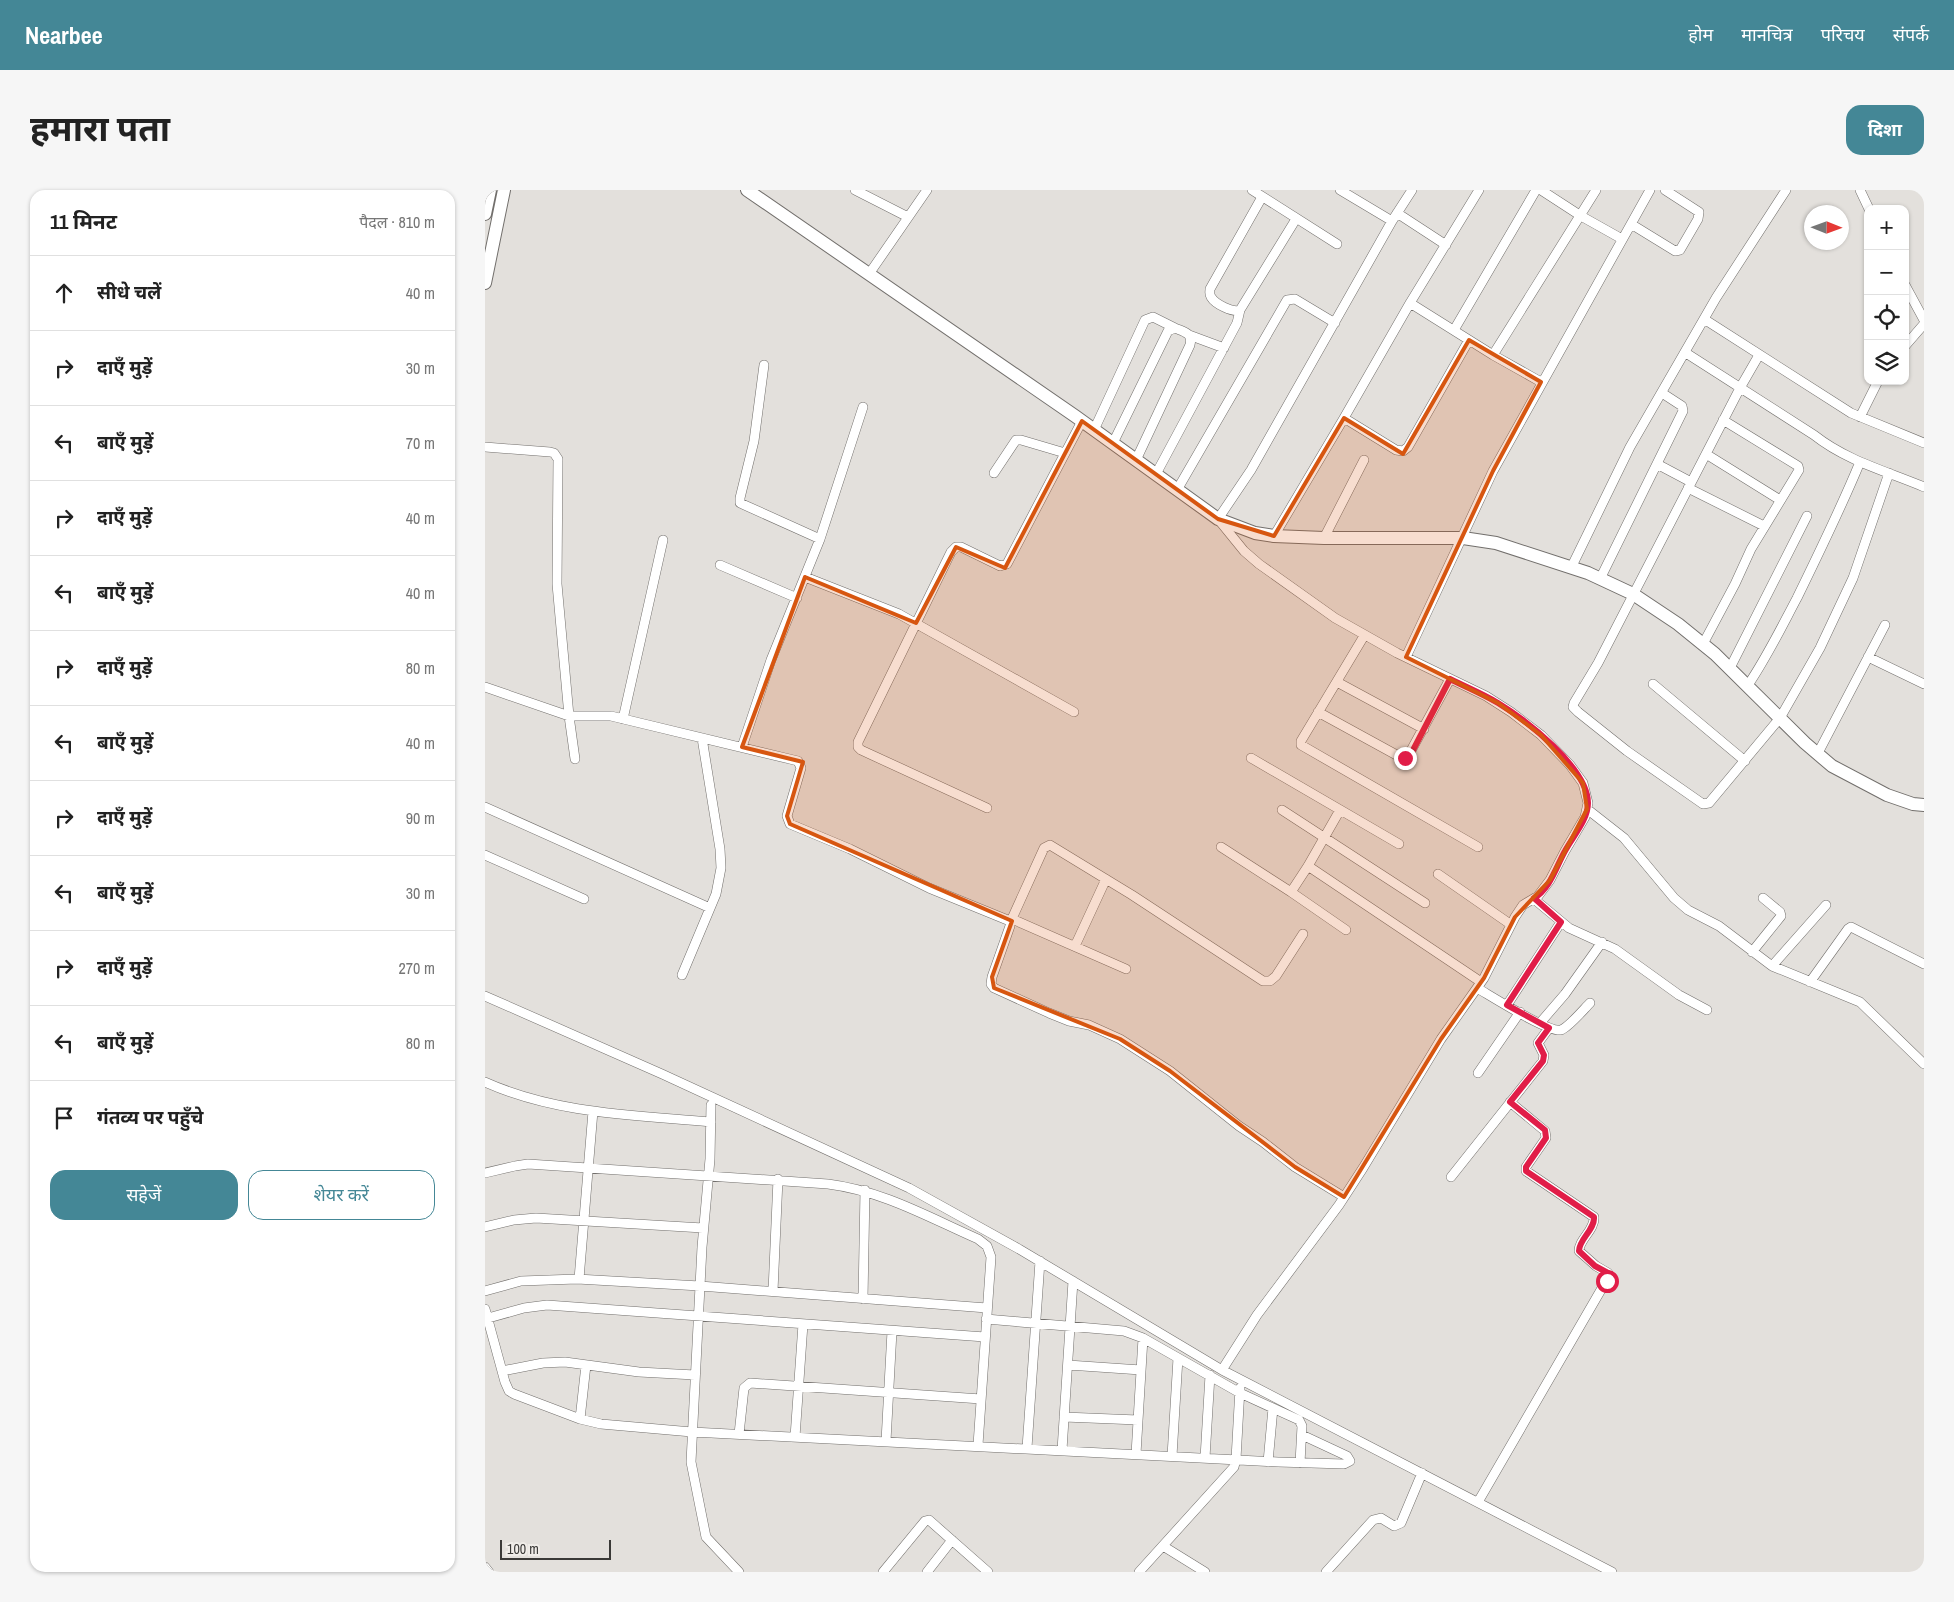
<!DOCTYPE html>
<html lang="hi">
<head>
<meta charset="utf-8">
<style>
  body { margin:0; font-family:"Archivo Narrow","Noto Sans Devanagari",sans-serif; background:#f6f6f6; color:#222 }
  .controls { position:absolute; right:15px; top:15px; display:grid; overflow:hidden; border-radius:10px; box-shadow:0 1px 4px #0004 }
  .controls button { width:45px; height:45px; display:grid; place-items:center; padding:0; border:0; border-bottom:1px solid #e0e0e0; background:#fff; color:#222; font:25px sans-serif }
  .compass { position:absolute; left:1319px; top:15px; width:45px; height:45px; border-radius:50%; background:#fff; box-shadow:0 1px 4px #0004; rotate:91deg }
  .scale { position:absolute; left:15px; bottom:12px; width:111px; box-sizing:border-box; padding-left:5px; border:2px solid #3a3937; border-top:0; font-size:14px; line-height:18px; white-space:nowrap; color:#3a3937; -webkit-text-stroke:4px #f0ede9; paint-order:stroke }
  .stop { position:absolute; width:15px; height:15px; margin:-11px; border:4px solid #e11d48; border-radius:50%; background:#fff }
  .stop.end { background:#e11d48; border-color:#fff; box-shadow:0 1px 5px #0008 }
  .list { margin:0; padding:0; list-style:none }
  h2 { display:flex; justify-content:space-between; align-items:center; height:65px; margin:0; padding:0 20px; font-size:21px }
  h2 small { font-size:16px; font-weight:400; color:#767676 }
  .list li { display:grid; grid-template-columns:32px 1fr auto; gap:15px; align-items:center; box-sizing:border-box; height:75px; padding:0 20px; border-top:1px solid #e0e0e0 }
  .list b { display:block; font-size:19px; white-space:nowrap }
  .list em { font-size:16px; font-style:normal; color:#767676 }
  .actions { display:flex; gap:10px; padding:15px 20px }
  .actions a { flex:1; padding:11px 0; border:1px solid #448796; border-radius:15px; text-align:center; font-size:18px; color:#448796 }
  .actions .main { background:#448796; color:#fff }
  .icon { flex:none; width:28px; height:28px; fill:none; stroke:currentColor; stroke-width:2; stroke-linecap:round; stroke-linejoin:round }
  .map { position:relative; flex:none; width:1439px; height:1382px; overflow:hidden; border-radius:15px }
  header { display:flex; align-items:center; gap:30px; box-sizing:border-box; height:70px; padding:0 25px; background:#448796; color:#fff }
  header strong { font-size:24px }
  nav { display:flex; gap:28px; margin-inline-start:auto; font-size:18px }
  .intro { display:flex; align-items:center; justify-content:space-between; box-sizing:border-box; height:120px; padding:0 30px }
  h1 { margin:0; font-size:35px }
  .button { padding:12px 22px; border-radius:15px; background:#448796; color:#fff; font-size:18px; font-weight:700 }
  main { display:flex; gap:30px; padding:0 30px }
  aside { flex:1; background:#fff; border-radius:15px; box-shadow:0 1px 4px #0004 }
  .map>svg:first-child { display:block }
</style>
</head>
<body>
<header>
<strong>Nearbee</strong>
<nav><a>होम</a><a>मानचित्र</a><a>परिचय</a><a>संपर्क</a></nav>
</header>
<div class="intro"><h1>हमारा पता</h1><a class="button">दिशा</a></div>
<main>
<aside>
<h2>11 मिनट<small>पैदल · 810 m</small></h2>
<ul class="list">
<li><svg class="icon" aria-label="ahead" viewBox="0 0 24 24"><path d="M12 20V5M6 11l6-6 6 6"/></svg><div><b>सीधे चलें</b></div><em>40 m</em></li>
<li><svg class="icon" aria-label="right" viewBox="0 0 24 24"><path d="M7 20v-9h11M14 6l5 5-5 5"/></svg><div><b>दाएँ मुड़ें</b></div><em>30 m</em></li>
<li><svg class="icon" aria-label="left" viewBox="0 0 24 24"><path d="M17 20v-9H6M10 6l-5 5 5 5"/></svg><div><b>बाएँ मुड़ें</b></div><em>70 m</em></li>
<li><svg class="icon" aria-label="right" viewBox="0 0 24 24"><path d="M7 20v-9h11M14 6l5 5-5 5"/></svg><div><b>दाएँ मुड़ें</b></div><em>40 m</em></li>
<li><svg class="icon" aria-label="left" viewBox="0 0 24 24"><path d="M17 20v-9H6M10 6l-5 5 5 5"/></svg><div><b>बाएँ मुड़ें</b></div><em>40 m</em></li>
<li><svg class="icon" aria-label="right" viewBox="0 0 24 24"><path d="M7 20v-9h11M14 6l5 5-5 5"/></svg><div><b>दाएँ मुड़ें</b></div><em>80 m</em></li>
<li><svg class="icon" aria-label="left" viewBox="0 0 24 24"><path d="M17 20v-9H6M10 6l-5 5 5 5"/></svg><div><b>बाएँ मुड़ें</b></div><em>40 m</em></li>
<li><svg class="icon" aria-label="right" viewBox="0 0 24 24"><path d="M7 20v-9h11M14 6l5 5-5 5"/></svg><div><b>दाएँ मुड़ें</b></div><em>90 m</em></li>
<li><svg class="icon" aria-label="left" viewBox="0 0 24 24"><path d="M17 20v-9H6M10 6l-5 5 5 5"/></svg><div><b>बाएँ मुड़ें</b></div><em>30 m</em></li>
<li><svg class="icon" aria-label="right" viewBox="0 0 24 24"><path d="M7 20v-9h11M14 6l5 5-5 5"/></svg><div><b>दाएँ मुड़ें</b></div><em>270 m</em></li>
<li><svg class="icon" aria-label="left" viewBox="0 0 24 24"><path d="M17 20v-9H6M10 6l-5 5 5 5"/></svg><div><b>बाएँ मुड़ें</b></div><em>80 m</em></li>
<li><svg class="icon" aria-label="arrive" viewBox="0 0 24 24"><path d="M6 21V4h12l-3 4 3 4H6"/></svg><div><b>गंतव्य पर पहुँचे</b></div></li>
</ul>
<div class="actions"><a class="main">सहेजें</a><a>शेयर करें</a></div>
</aside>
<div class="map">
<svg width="1439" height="1382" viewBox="0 0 1439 1382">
  <rect width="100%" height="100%" fill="#e3e0dc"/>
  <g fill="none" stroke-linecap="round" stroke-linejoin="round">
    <g stroke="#726f6c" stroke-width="10">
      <path id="street" d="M370 0 423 27
        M767 0 852 54
        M855 0 907 31
        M1056 0 1096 26 1137 49
        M1375 0 1384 19
        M777 7 725 99C725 102 724 104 726 107 730 114 748 123 755 120L811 29
        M912 23 961 55
        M1146 34 1190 61 1195 60 1213 29 1214 22 1180 0
        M384 84 442 0
        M1420 95 1439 130
        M925 113 1008 165 1056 192
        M1219 129 1366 223 1439 253
        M969 140 1051 0
        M704 145 739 158
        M1420 156 1439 134
        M1201 163 1329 245C1362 271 1401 281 1439 297
        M1008 165 1111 0
        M1274 165 1255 198 1113 473 1089 513 1088 517 1093 522 1142 561 1218 614 1224 613 1295 528 1335 458 1368 388 1404 283
        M279 175 269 251 255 308V313L335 349
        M1375 227 1393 191
        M859 228 911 260 918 261 923 257 984 150
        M609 240 660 130 668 127 690 138
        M628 253 683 141 690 138C699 142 708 143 705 155L651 270
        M0 257 65 262 69 263 73 269 72 394 84 526 90 569
        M1221 264 1295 310
        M1172 274 1206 292
        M509 283 531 250H536L580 263
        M671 284 752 133 755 120
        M1203 298 1279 336
        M692 300 802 110 810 109 850 133
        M789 346 859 228 925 113 994 0
        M839 348 879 270
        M235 375 312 408
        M1086 378 1145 257 1231 108 1301 0
        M320 387 414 424 589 522
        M1115 389 1198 221 1197 216 1177 203
        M879 446 816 551V555L993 657
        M1218 454 1250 394 1266 359 1314 280 1313 276 1238 230
        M921 467 1008 281 1165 0
        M1383 467 1439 494
        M1245 478 1322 326
        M852 492 939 539
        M1168 494 1260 571
        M1263 495C1282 467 1296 438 1312 408 1334 363 1356 318 1375 272
        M0 497 84 526H126L313 571 316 578 302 626 305 634 365 659 444 698 525 731V736L507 787 506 794 509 798 564 823 584 831 604 835 635 849 685 881 754 936 778 952 810 977 859 1007
        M833 522 917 568H922L965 489
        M138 529 178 350
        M257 557 286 470 335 349 378 217
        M1333 563 1400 435
        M766 568 914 654
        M0 617 225 718
        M502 618 376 560 373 557V552L466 362 471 357H476L515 376 522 374 597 231
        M1102 619 1139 648 1189 708 1203 720 1234 736 1287 776 1375 812 1439 874
        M797 620 940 713
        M736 657 806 702 861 740
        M0 665 99 709
        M823 676 996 792
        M953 684 1025 734
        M806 702 823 676 855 620
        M1049 709 1084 738 1130 759 1194 805 1222 820
        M527 729 641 779
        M525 733 559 658 565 655 647 705 778 791H785L791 786 818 744
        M590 756 621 689
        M1267 762 1296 726 1295 722 1278 708
        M1287 776 1341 715
        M197 785 231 704 236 678 235 659 217 548
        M1325 792 1363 739 1366 737 1439 774
        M992 798C1006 806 1064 843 1076 840 1084 837 1099 819 1105 813
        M0 806 177 884 424 998 534 1059 737 1180 1127 1382
        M1022 815 1076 732
        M1055 833 1080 804 1117 752
        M993 883 1035 822
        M0 892C71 924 150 925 226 932
        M226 915 225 969 217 1057 206 1272 221 1347 254 1382
        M0 983 30 976 43 974 343 994C398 1001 443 1027 493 1049L502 1056 506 1067 493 1255
        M966 987 1058 871 1059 865 1053 853 1064 838
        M0 1037 29 1030 51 1028 218 1038
        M94 1089 108 921
        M0 1101 36 1091 92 1089 215 1096 502 1118
        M288 1101 293 989
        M378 1109 380 1000
        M0 1119 20 1192 24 1201 29 1204 95 1229 116 1234 207 1242 793 1272 859 1274 865 1271 862 1266 817 1245
        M0 1129 39 1118 62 1115 500 1147
        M501 1129 639 1141 658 1148 755 1203 814 1230 817 1236 815 1273
        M583 1175 656 1180
        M737 1180 772 1125 854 1015 878 978 956 849 999 788 1030 727 1038 715 1053 706 1065 690 1080 661 1100 627 1103 613 1098 593 1085 575 1056 545 1026 522 1001 506 912 463 850 428 774 374 759 361 733 329 766 280 907 31 927 0
        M17 1181 58 1173 80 1172 154 1182 210 1185
        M579 1227 653 1230
        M95 1229 101 1175
        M254 1244 259 1198 265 1193 496 1209
        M310 1247 318 1134
        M401 1251 407 1141
        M542 1258 555 1071
        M577 1260 588 1091
        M651 1264 658 1148
        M687 1266 693 1168
        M720 1268 725 1185
        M783 1272 788 1218
        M993 1312 1124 1086 1123 1083 1111 1076 1094 1061C1094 1049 1110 1040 1109 1027L1041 981V977L1061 948 1060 941 1025 912
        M678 1356 720 1382
        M0 1377 4 1382
        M398 1382 440 1331 444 1330 503 1382
        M442 1382 467 1350
        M654 1382 749 1277 751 1269 755 1198
        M841 1382 888 1330 896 1328 909 1336 916 1333 937 1283"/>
    </g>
    <g stroke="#726f6c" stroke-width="14">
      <path id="secondary" d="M262 0 590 226 733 329 770 343 789 346 839 348H978L1011 353 1103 383 1148 404 1193 434 1230 464 1320 553 1347 576 1402 605 1428 614 1439 615
        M0 24 5 0
        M0 93 19 0"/>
    </g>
    <use href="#street" stroke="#fff" stroke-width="9"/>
    <use href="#secondary" stroke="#fff" stroke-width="12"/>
  </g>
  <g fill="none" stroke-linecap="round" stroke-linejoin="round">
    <path stroke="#e11d48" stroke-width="6" d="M920 568 925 566 965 489C981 497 998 504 1013 513 1041 530 1103 578 1103 613 1103 630 1088 646 1080 661 1071 677 1065 699 1049 708L1076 732 1022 815 1064 838 1053 853 1059 865 1058 871 1025 912 1060 940 1061 948 1041 977V981L1109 1027C1110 1040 1094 1049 1094 1061L1110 1076 1123 1083 1122 1091"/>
  </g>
  <path fill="#d75610" fill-opacity="0.2" stroke="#d75610" stroke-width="4" stroke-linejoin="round" d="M984 150 1056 192 1008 281 921 467 1013 513 1056 545 1098 593 1102 619 1065 690 1030 727 999 788 956 849 859 1007 810 977 685 881 635 849 509 798 507 787 527 731 305 634 302 626 318 572 257 557 320 387 431 433 471 357 520 378 597 231 733 329 789 346 859 228 918 264Z"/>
</svg>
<div class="controls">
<button>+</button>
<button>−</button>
<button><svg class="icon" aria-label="locate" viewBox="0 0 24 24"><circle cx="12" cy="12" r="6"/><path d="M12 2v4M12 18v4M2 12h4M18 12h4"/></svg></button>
<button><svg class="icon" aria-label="layers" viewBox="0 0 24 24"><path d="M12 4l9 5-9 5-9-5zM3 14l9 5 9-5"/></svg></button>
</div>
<svg class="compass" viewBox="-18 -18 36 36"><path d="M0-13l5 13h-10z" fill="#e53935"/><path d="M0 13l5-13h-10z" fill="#767676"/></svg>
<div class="scale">100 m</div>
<div class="stop" style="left:1122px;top:1091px"></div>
<div class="stop end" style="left:920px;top:568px"></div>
</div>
</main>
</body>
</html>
